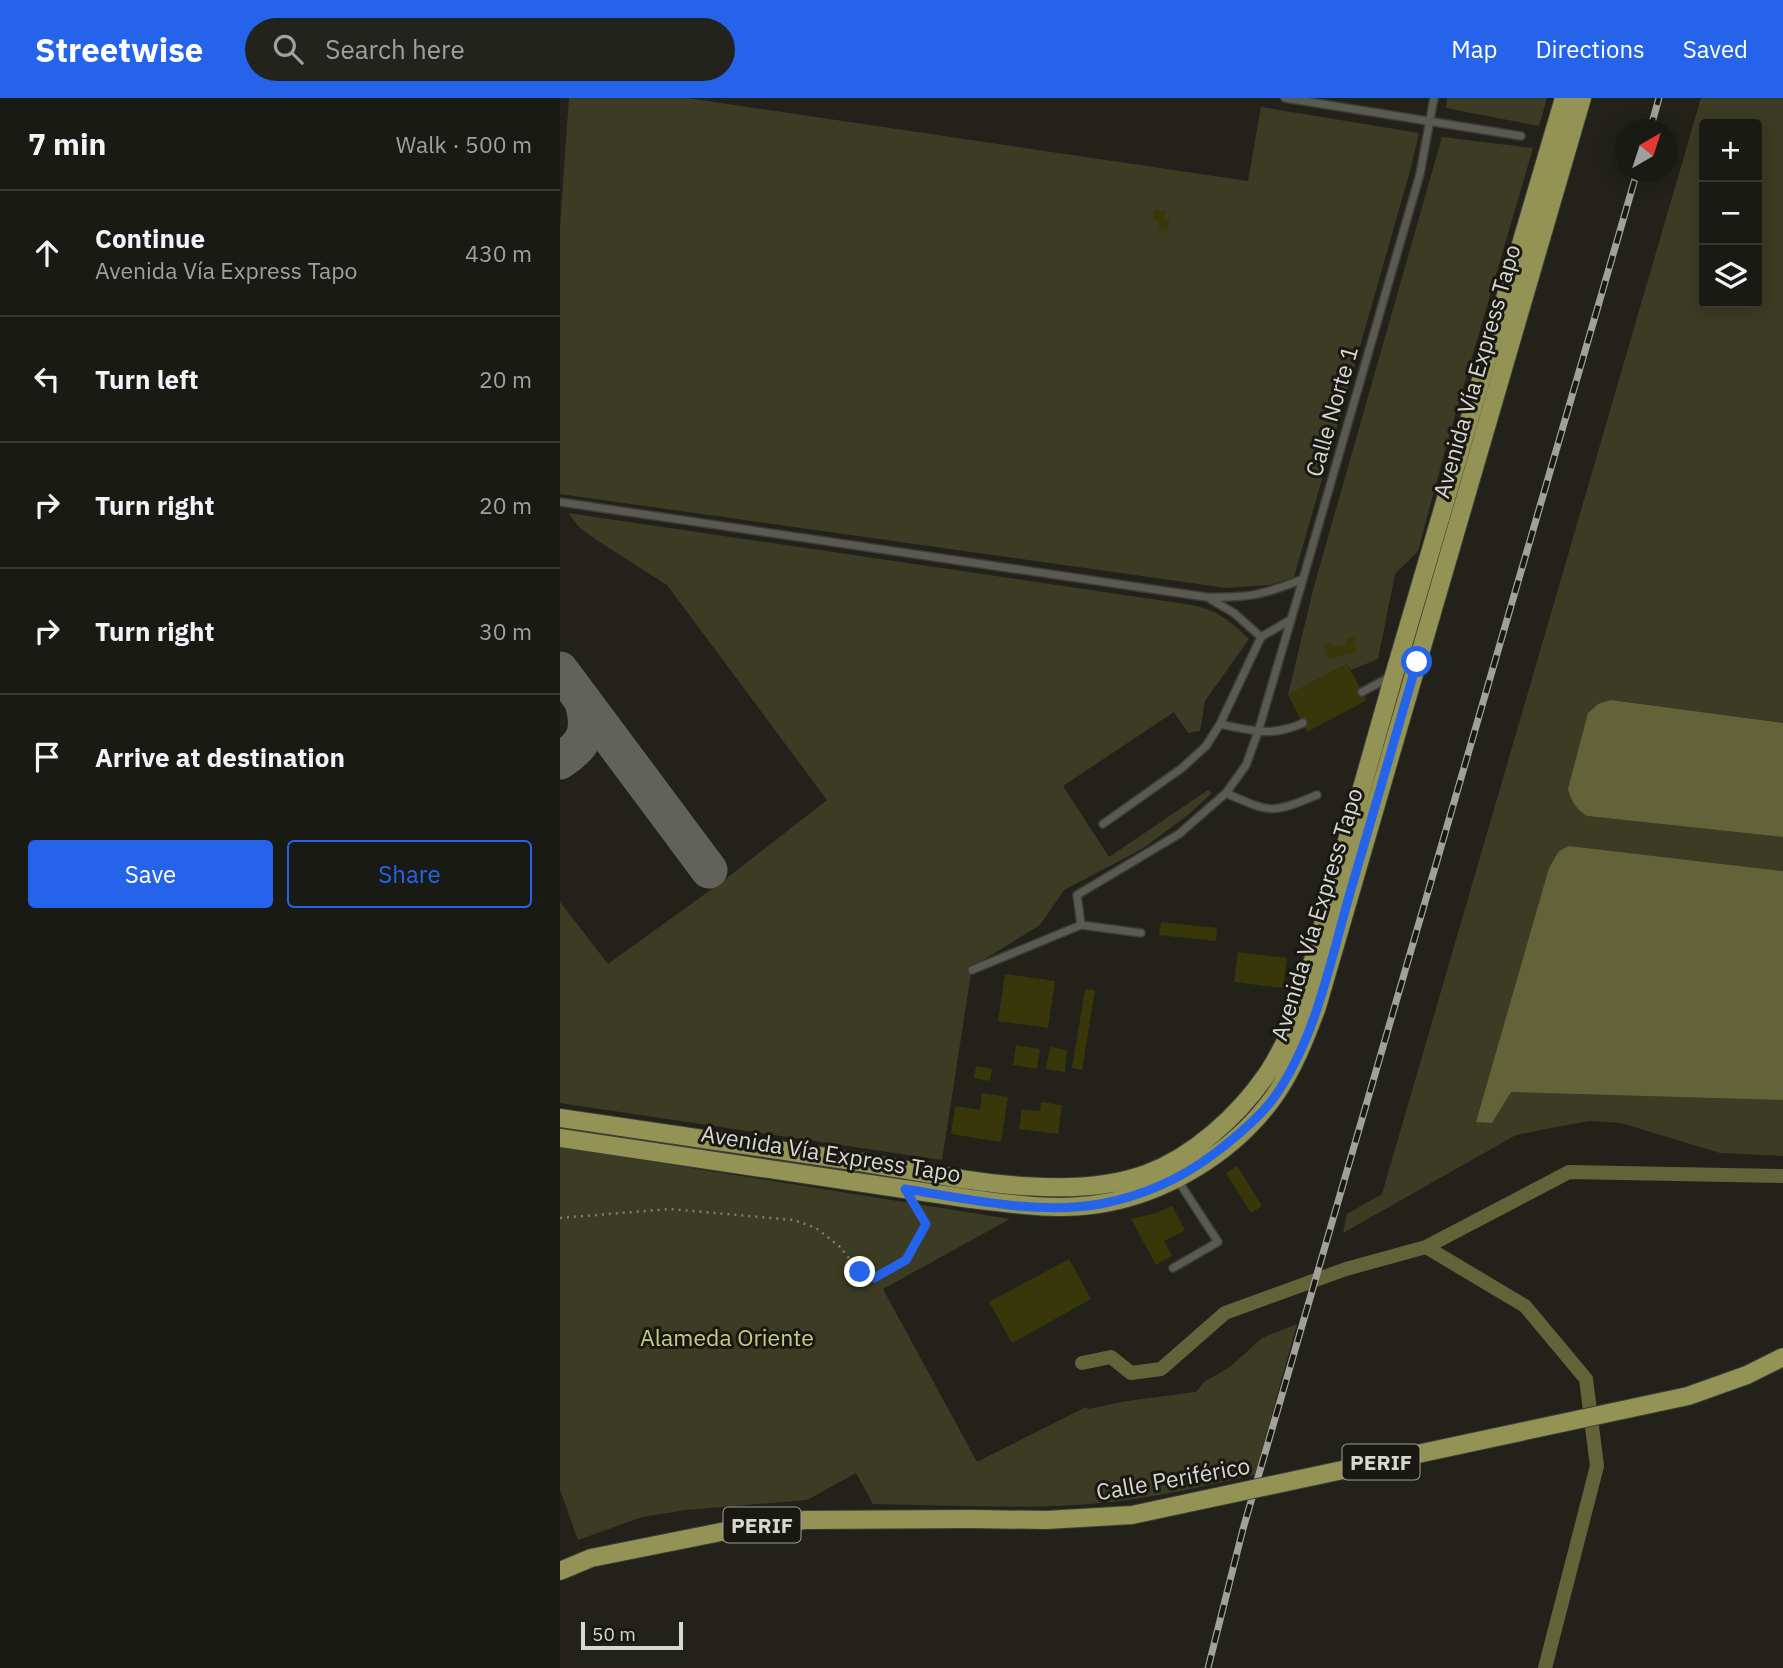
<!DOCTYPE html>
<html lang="en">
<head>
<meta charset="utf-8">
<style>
  body { margin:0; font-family:"IBM Plex Sans",sans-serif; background:#23231d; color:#f1f3f6 }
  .controls { position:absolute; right:21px; top:21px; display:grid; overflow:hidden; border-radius:7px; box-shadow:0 4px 18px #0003 }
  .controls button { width:63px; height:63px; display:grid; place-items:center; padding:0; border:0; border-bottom:2px solid #383834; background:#1a1a14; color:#f1f3f6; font:35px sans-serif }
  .compass { position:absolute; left:1055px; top:21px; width:63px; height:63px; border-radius:50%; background:#1a1a14; box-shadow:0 4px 18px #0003; rotate:39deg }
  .scale { position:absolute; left:21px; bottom:18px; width:102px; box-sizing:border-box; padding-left:7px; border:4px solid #d7d8d3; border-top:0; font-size:19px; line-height:24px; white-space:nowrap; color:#d7d8d3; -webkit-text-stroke:5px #191912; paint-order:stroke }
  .stop { position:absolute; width:21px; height:21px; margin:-16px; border:5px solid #2563eb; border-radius:50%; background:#fff }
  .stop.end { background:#2563eb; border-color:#fff; box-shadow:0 2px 7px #0008 }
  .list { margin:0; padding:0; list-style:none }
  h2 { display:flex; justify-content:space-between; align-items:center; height:91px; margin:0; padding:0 28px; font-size:30px }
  h2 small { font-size:23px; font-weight:400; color:#9fa1a0 }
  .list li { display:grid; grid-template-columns:46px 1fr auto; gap:21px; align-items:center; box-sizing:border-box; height:126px; padding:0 28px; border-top:2px solid #383834 }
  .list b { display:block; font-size:26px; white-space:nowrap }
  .list p { margin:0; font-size:23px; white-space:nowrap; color:#9fa1a0 }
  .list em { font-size:23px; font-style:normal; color:#9fa1a0 }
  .actions { display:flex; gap:14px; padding:21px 28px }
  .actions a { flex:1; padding:16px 0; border:2px solid #2563eb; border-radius:7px; text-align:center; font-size:24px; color:#2563eb }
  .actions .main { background:#2563eb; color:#fff }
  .icon { flex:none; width:38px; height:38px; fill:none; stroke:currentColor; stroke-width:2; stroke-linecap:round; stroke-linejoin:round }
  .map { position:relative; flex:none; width:1223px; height:1570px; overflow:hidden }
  header { display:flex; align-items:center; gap:42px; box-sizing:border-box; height:98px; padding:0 35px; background:#2563eb; color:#fff }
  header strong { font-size:33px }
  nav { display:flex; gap:38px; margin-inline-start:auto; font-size:24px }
  .search { width:490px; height:63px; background:#23231d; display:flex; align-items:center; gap:18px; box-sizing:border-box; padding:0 24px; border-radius:38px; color:#9fa1a0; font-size:26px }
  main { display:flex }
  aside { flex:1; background:#1a1a14 }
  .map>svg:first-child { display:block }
</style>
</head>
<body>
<header>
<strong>Streetwise</strong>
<div class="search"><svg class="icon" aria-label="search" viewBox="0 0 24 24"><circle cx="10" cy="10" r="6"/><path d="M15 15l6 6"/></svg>Search here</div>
<nav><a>Map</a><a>Directions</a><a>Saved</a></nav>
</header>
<main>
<aside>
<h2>7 min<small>Walk · 500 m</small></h2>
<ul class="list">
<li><svg class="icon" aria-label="ahead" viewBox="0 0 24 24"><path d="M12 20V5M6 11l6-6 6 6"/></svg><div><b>Continue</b><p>Avenida Vía Express Tapo</p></div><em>430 m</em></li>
<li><svg class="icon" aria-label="left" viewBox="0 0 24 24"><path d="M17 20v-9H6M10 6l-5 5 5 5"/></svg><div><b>Turn left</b></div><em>20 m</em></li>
<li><svg class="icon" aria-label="right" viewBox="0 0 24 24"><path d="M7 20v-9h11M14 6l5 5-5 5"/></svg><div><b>Turn right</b></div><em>20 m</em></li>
<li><svg class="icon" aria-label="right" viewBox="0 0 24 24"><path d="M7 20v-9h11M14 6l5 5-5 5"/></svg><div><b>Turn right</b></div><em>30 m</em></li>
<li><svg class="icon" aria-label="arrive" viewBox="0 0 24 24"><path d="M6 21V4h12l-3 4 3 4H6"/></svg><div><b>Arrive at destination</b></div></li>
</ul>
<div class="actions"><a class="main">Save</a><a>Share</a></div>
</aside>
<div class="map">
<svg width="1223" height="1570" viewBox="0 0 1223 1570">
  <rect width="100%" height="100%" fill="#22221b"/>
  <path fill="#3c3c25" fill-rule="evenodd" d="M9 0H127L688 83 701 9 859 35 850 73 734 479 709 487 667 490 0 396V129Z
    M887 0H987L979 28 886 10Z
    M1141 0H1223V625L1051 602 1027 718 1223 739V773L1009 748 999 753 932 1025 950 994 1223 1002V1058L1160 1055 1061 1025 1030 1023 996 1029 956 1037 783 1135 787 1116 822 1096ZM1144 26H1197V205H1144Z
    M882 39 973 50 887 345 858 453 835 476 818 561 791 572 787 566 728 597 753 492Z
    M8 415 632 507C659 513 669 522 689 541L645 603 640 633 628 635 614 614 503 688 549 759 648 692 652 695 628 717 582 751 504 792 480 827 412 869 382 1062 0 1005V804L48 866 163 783 267 702 107 487 35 441 20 430Z
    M0 1049 450 1121 323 1191 417 1364 526 1309 528 1311 567 1303 636 1294 644 1284 670 1269 702 1240 737 1226 695 1377C644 1388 594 1400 542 1405 467 1412 389 1407 313 1406L296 1375 247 1402 126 1412 82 1419 18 1442 0 1392Z"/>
  <path fill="#626338" d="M1051 602 1223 625V739L1027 718C1017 712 1011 703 1008 691L1028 615 1038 606Z
    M1009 748 1223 773V1002L951 994 932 1025 916 1024 989 770 999 753Z"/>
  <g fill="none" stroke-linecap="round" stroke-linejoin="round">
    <path stroke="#626338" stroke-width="14" d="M866 1149 965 1208 1026 1281 1037 1368 985 1570
      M522 1265 551 1259 571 1275 601 1271 665 1215 786 1171 866 1149 1009 1074 1223 1078"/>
    <path stroke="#61625b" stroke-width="37" d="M0 572 149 772
      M0 663C26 646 31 633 23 604"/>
  </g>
  <path fill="#37370a" d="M595 111 606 114 605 120 610 121 607 134 598 132 600 123 593 122Z
    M794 539 797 554 767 561 764 546 771 544 772 549 786 546 785 541Z
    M787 566 807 602 747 634 728 597Z
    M601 824 657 830 656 843 599 837Z
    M678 854 727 860 723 890 674 884Z
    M445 876 495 883 488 930 438 923Z
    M525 891 535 892 522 972 512 970Z
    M456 947 480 951 477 971 453 967Z
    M490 949 507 952 505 974 486 971Z
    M416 968 432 971 430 983 414 980Z
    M422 995 448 999 441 1044 391 1036 395 1008 420 1012Z
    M481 1004 502 1007 498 1036 459 1031 462 1011 480 1013Z
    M677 1068 702 1108 691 1115 666 1075Z
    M612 1108 625 1132 604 1143 612 1158 596 1167 571 1121 596 1115Z
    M509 1161 531 1201 452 1245 429 1204Z"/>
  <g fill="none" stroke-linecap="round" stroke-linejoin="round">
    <g stroke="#3d3d37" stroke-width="10">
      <path id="lane" d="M725 0 961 38
        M0 404 646 499C689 500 703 497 743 481
        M650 501 674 515 701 539
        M802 594 854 566
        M660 626C691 633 713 639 743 625
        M666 695C711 715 711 716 757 697
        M543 726 622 670 646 648 660 626 701 539 730 522
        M521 827 517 797 619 736 666 695 686 667 698 634 743 481 860 76 874 0
        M412 872 521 827 581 835
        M346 1162 366 1127 347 1094
        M613 1170 658 1144 617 1081"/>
    </g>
    <g stroke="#3d3d37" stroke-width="20">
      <path id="primary" d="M0 1020C98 1034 195 1049 293 1063 380 1076 502 1107 586 1076 634 1058 678 1018 707 976 720 957 729 936 738 915L834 577 1004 0
        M0 1040 411 1101C453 1106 496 1113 539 1106 605 1096 673 1055 713 1000 733 972 745 941 757 909L1022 0
        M0 1473 31 1460 181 1430 245 1422 410 1421"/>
    </g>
    <path stroke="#7d7d77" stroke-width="2.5" stroke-dasharray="2 5" stroke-linecap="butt" d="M0 1120 110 1111 234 1122 256 1130 280 1149 300 1174 314 1179 339 1166"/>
    <use href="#lane" stroke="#595a51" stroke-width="7"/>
    <use href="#primary" stroke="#939355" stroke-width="18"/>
    <g stroke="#a0a19b" stroke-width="7">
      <path id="rail" d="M1090 32 1099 0
        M648 1570 683 1431 1077 74"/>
    </g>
    <use href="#rail" stroke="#191912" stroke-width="4.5" stroke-dasharray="13" stroke-linecap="butt"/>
    <g stroke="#3d3d37" stroke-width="20" stroke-linecap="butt">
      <path id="primary-bridge" d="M410 1421 486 1422 572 1417 1128 1298 1187 1277 1223 1259"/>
    </g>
    <use href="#primary-bridge" stroke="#939355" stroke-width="18"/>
  </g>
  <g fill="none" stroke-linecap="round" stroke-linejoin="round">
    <path stroke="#2563eb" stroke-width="9" d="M300 1174 314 1180 346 1162 366 1126 345 1091C408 1101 477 1117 540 1106 583 1098 621 1081 655 1055 676 1039 697 1022 713 1001 757 940 771 859 792 788 814 714 835 639 857 564"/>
  </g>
  <g text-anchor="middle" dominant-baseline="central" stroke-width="6" stroke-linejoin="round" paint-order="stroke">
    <g fill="#191912" stroke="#9e9f99" stroke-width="2">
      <rect x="782.5" y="1346.5" width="77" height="35" rx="5"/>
      <rect x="163.5" y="1409.5" width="77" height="35" rx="5"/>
    </g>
    <g font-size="21" font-weight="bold" fill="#d7d8d3">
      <text x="821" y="1364">PERIF</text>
      <text x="202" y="1427">PERIF</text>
    </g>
    <g font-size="23" fill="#d7d8d3" stroke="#191912">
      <text transform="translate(916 273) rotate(-74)">Avenida Vía Express Tapo</text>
      <text transform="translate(771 313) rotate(-74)">Calle Norte 1</text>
      <text transform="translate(756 816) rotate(-73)">Avenida Vía Express Tapo</text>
      <text transform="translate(271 1055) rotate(9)">Avenida Vía Express Tapo</text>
      <text transform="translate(613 1380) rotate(-10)">Calle Periférico</text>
    </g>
    <g font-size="23" fill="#cacb83" stroke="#191912">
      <text x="167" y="1239">Alameda Oriente</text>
    </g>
  </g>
</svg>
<div class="controls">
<button>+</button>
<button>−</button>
<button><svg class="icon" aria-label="layers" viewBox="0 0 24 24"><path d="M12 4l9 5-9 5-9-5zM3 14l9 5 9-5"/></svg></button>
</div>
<svg class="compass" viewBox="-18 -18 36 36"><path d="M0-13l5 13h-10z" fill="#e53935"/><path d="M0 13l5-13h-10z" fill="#9fa1a0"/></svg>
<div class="scale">50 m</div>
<div class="stop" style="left:857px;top:564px"></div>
<div class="stop end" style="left:300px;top:1174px"></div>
</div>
</main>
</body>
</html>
